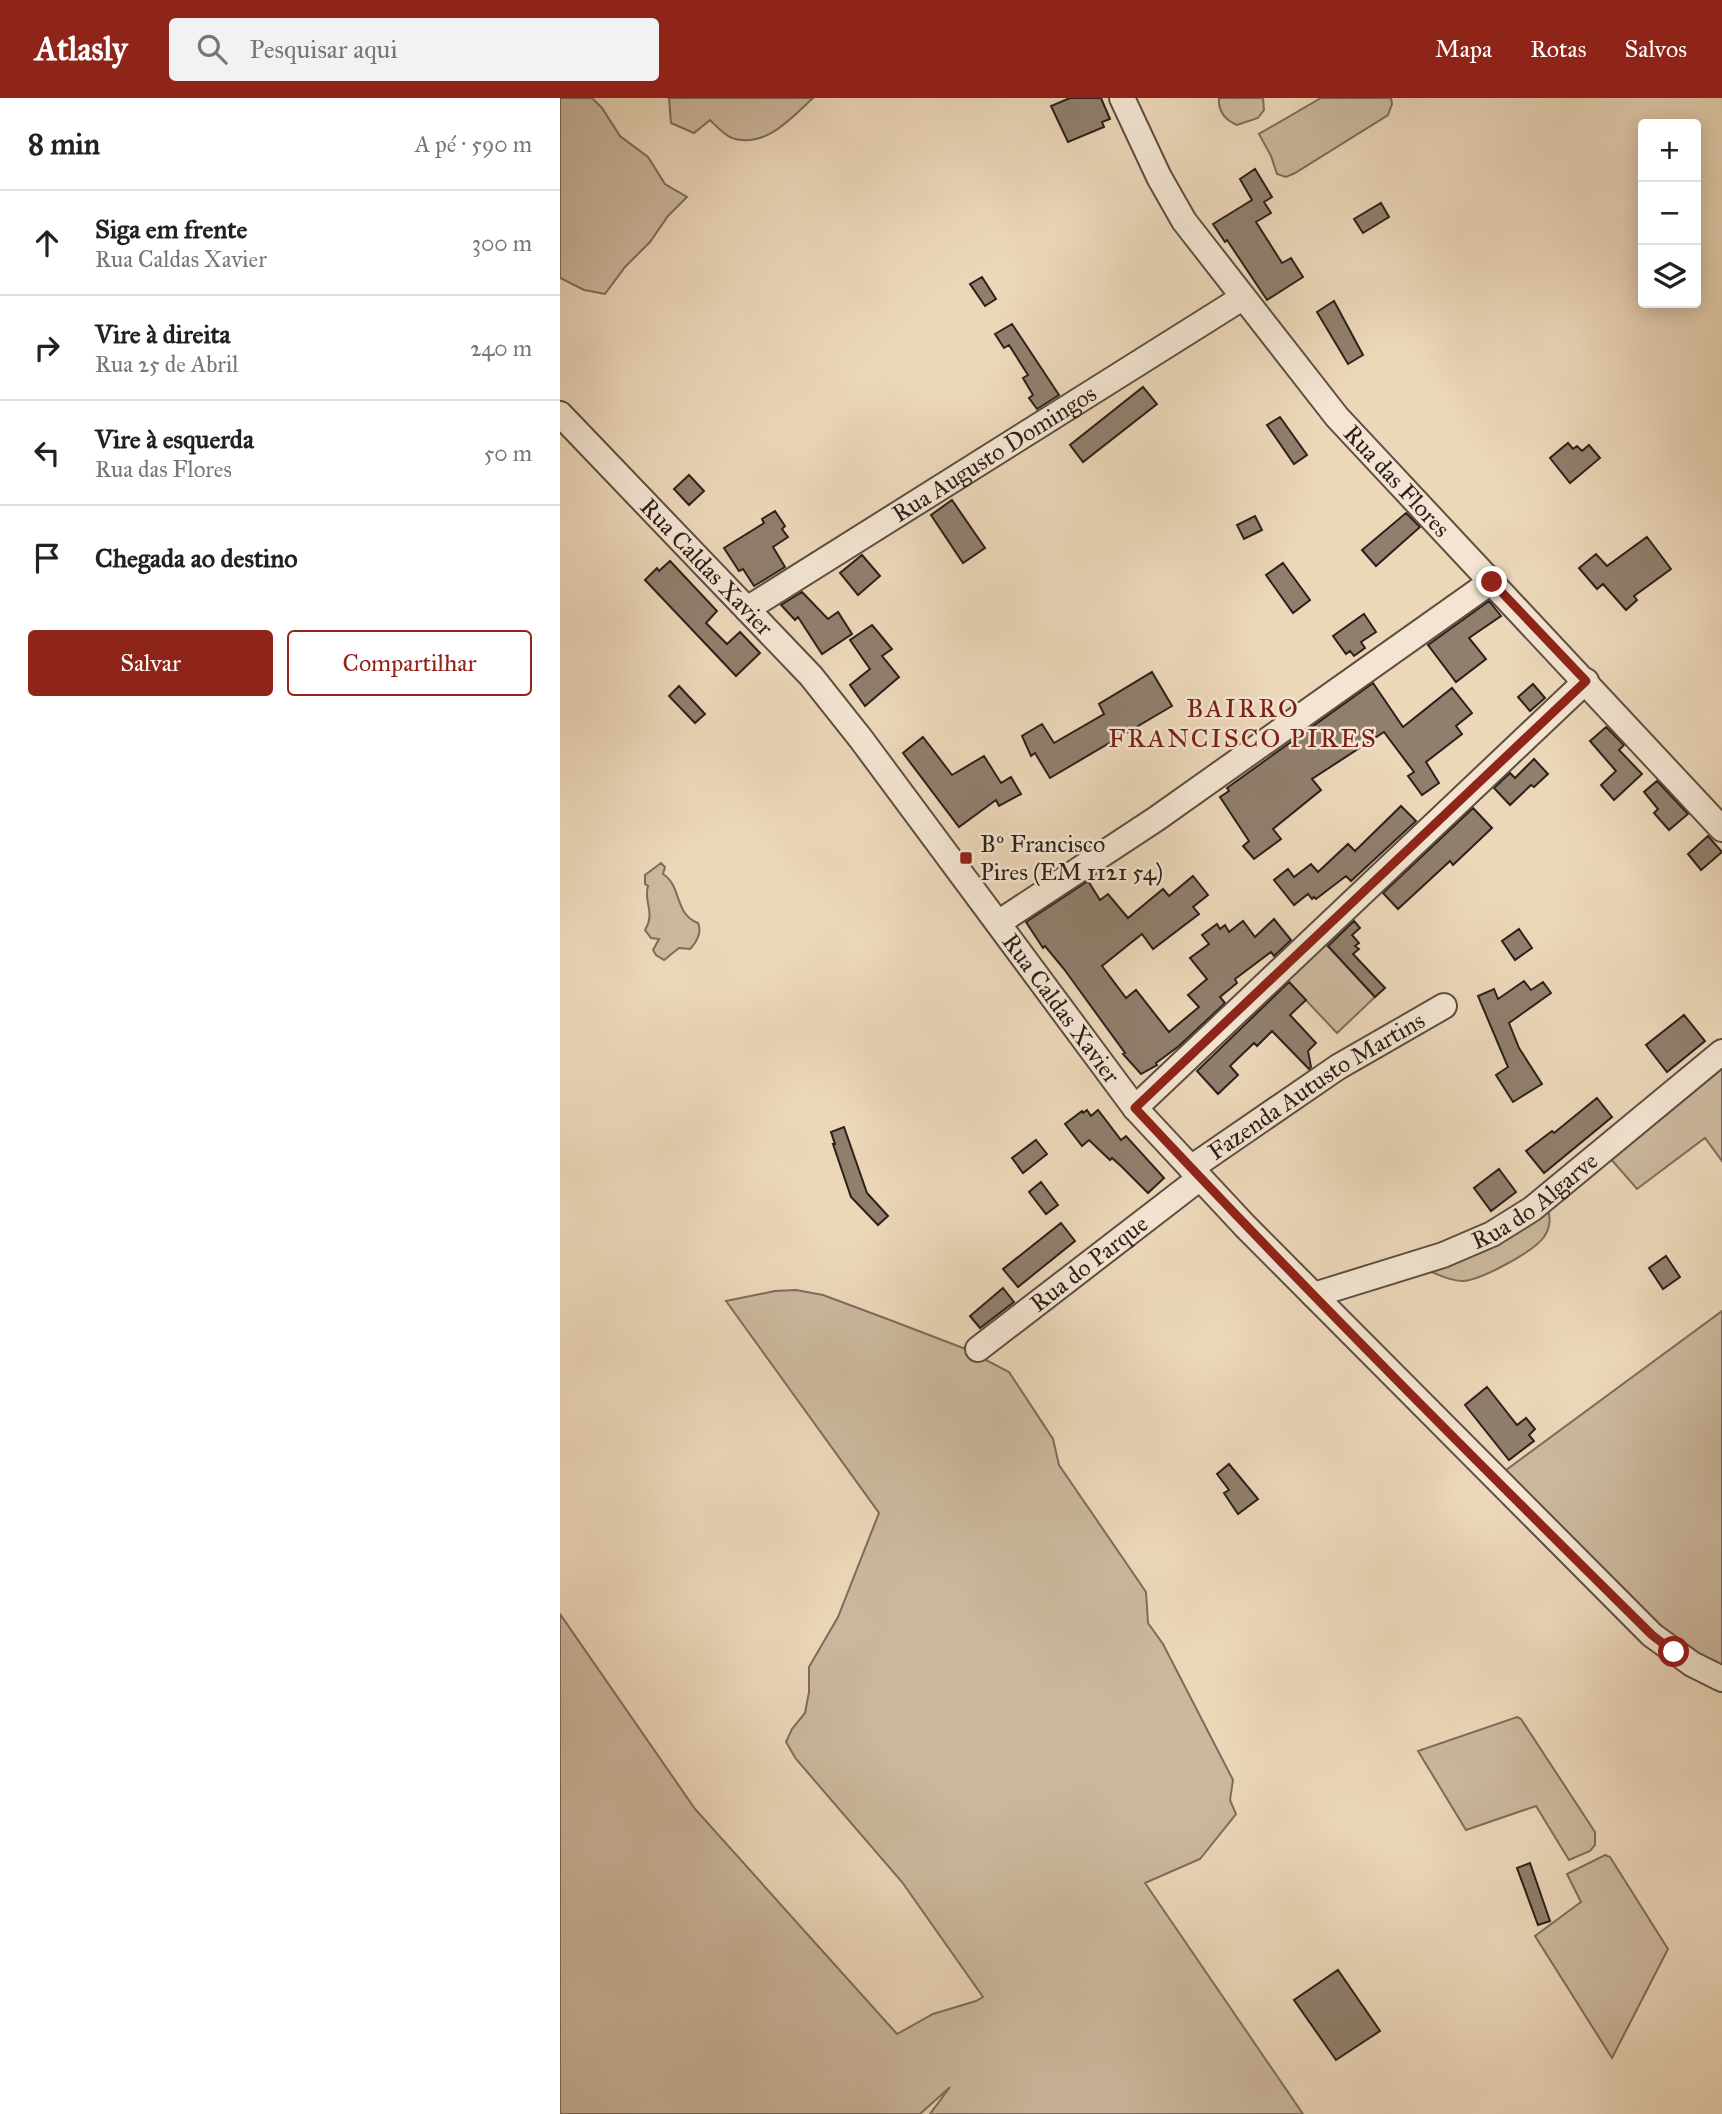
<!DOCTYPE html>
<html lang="pt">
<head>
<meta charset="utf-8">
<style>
  body { margin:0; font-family:"IM FELL Great Primer",serif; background:#f2f2f2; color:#222 }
  .controls { position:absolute; right:21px; top:21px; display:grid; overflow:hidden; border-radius:7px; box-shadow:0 4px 18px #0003 }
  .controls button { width:63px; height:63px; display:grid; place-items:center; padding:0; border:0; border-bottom:2px solid #e0e0e0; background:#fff; color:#222; font:35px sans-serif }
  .stop { position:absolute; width:21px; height:21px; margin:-16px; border:5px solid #8f2418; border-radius:50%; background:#fff }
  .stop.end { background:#8f2418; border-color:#fff; box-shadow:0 2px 7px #0008 }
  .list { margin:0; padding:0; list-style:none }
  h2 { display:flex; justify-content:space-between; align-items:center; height:91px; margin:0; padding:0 28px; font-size:30px }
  h2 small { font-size:23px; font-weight:400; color:#767676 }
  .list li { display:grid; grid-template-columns:46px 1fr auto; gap:21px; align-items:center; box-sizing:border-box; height:105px; padding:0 28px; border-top:2px solid #e0e0e0 }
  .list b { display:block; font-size:26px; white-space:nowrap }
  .list p { margin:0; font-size:23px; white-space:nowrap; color:#767676 }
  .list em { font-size:23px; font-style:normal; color:#767676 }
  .actions { display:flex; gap:14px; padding:21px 28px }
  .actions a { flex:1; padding:16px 0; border:2px solid #8f2418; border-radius:7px; text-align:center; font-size:24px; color:#8f2418 }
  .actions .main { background:#8f2418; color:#fff }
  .icon { flex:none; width:38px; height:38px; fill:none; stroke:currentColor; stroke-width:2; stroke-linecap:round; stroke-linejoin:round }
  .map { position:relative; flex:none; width:1162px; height:2016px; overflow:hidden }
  header { display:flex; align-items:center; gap:42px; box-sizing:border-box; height:98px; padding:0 35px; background:#8f2418; color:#fff }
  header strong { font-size:33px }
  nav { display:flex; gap:38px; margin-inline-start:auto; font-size:24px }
  .search { width:490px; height:63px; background:#f2f2f2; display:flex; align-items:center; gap:18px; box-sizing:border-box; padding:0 24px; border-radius:7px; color:#767676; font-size:26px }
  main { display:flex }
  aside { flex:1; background:#fff }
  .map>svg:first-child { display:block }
</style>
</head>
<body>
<header>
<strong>Atlasly</strong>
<div class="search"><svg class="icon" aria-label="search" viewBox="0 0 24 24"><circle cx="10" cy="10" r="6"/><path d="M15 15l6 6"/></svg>Pesquisar aqui</div>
<nav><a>Mapa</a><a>Rotas</a><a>Salvos</a></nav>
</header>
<main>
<aside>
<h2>8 min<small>A pé · 590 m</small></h2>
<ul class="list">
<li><svg class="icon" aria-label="ahead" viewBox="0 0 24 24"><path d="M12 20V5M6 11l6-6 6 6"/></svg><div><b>Siga em frente</b><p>Rua Caldas Xavier</p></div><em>300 m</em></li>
<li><svg class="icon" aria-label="right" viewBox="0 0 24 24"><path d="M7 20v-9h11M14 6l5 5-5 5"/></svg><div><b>Vire à direita</b><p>Rua 25 de Abril</p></div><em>240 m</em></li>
<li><svg class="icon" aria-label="left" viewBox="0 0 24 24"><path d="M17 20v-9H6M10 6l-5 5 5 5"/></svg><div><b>Vire à esquerda</b><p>Rua das Flores</p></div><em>50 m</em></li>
<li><svg class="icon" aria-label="arrive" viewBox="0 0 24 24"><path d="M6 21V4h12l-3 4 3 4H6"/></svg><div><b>Chegada ao destino</b></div></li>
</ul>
<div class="actions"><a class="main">Salvar</a><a>Compartilhar</a></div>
</aside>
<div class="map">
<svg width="1162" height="2016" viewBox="0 0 1162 2016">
  <rect width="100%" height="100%" fill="#ecd7b9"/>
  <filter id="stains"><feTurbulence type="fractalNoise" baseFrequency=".00286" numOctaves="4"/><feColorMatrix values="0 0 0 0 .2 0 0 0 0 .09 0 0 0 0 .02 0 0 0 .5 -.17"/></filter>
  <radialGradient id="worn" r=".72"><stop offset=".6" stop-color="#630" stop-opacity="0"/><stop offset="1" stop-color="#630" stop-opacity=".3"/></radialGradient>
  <path fill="#ccb89e" stroke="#7c6c5c" stroke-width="2" d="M0 0H32L42 10 60 38 88 59 105 86 127 99 108 118 90 144 65 169 45 196 24 192 0 180Z
    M109 0H253C231 20 205 51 172 40 164 37 156 28 150 22L134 35 111 25Z
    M659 0H703L704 12 698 20 677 27C665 22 658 13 659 0Z
    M761 0H831L832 6 828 17 735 75 726 79 717 76 711 58 699 36Z
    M101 765 105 769 103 776C122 788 114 816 138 825 142 834 137 844 130 851L119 850 104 862 96 857 93 852 99 841 91 840 85 832C96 814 83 804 88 788L85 786V777Z
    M764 844 815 899 777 935 725 880Z
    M1162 963V1063L1145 1040 1077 1091 1050 1060Z
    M987 1108C991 1119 991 1129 984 1139 973 1154 921 1182 903 1183 888 1183 879 1176 866 1172Z
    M236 1192 263 1197 330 1222 403 1250 449 1274 493 1341 499 1367 586 1494 588 1525 603 1546 673 1682 670 1702 676 1716 640 1761 585 1785 743 2016H370L390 1989 360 2016H0V1516L135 1711 337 1936 373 1916 416 1903 423 1899 342 1784 236 1661 226 1644 232 1631 245 1615 249 1594V1569L278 1519 319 1415 166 1203 215 1193Z
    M1162 1213V1570L1120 1546 1057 1493 942 1375Z
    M957 1619 961 1621 1035 1734V1747L1030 1753 1009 1762 976 1708 906 1732 858 1653Z
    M1045 1757 1050 1759 1108 1851 1052 1960 975 1838 1021 1804 1007 1776Z"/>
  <path fill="#907f6d" stroke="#2d201b" stroke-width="2" d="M510 0H541L550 21 542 24 544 29 508 44 491 8Z
    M695 71 712 99 704 104 711 115 696 124 722 165 731 160 743 179 707 202 667 142 665 144 653 126 692 102 680 81Z
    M821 105 829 119 803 135 794 121Z
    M422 179 436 201 425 208 410 186Z
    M774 203 803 257 788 266 757 214Z
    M452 226 499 297 477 311 469 300 473 297 463 280 468 277 449 247 444 250 435 236Z
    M583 289 597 306 523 364 510 347Z
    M720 319 747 357 734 366 707 327Z
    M1008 345 1013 351 1017 348 1022 353 1029 347 1040 360 1010 385 990 360Z
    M129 377 144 393 129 407 114 391Z
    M392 402 425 450 403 465 371 417Z
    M215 413 225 428 222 431 228 439 213 449 225 469 194 488 183 471 179 473 164 450 204 425 202 421Z
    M846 415 860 429 816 468 802 452Z
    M695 418 702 432 684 441 677 427Z
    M1087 439 1111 471 1074 498 1077 502 1066 512 1043 486 1037 491 1019 470 1036 456 1047 468Z
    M302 457 320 478 298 497 280 475Z
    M110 463 157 513 146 525 167 546 180 534 200 555 176 578 85 482 97 470 99 473Z
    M723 465 750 502 733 515 706 477Z
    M242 494 268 521 278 514 292 536 262 556 238 519 235 522 221 507Z
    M929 503 941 518 909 540 926 561 896 584 868 547Z
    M804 516 816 534 801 544 805 550 794 558 790 553 786 556 773 538Z
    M312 527 332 551 322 558 339 579 305 608 290 587 310 571 290 542Z
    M592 574 612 608 490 680 475 655 471 658 462 638 482 626 494 645 544 616 539 606Z
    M813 585 843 629 892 590 912 615 896 628 902 636 866 664 879 685 862 697 848 678 854 674 824 634 752 681 761 692 713 731 721 741 694 761 683 748 689 743 660 699 669 693 667 690Z
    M973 586 985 600 970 613 958 599Z
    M119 588 145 616 135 625 109 598Z
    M1046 629 1064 647 1059 652 1082 676 1054 702 1041 687 1056 673 1030 643Z
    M363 639 392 677 424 658 441 685 451 679 461 696 439 708 436 702 399 729 343 655Z
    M974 661 988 676 974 689 971 687 950 707 934 690 950 675 955 680Z
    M1097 683 1128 716 1109 732 1094 715 1098 711 1084 694Z
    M841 708 856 723 791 783 786 778 756 801 754 799 752 801 748 796 734 807 714 782 728 771 734 779 751 766 758 774 788 746 795 753Z
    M913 710 932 730 893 767 890 763 838 811 823 795Z
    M1148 738 1162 754 1141 772 1128 756Z
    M633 778 648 797 633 809 639 816 593 851 582 836 542 868 566 900 576 892 609 934 639 909 628 897 647 881 630 860 649 846 642 837 657 826 660 831 665 827 669 834 683 823 695 839 714 821 731 842 714 858 711 854 675 881 677 885 660 899 665 905 619 948 596 965 597 967 581 976 563 956 565 955 504 871 485 848 483 850 466 824 528 783 540 802 548 796 568 820 603 791 609 798Z
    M794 823 800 830 792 837 799 845 795 848 799 851 793 856 825 890 815 899 768 848Z
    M959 831 972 850 955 862 942 843Z
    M964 883 971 892 983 884 991 895 949 925 959 950 982 986 953 1004 936 977 948 969 918 898 934 891 938 901Z
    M729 884 746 902 730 917 756 945 748 953 751 969 749 971 712 933 697 948 694 945 670 968 678 977 658 996 637 973Z
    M1124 917 1145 943 1107 974 1086 947Z
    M1037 1000 1052 1019 984 1075 966 1053 992 1033 994 1035Z
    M527 1012 531 1018 538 1012 561 1042 566 1038 604 1080 588 1095 562 1069 552 1060 550 1062 529 1042 522 1048 505 1026 522 1013 523 1015Z
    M284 1029 307 1095 328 1118 318 1127 291 1099 273 1046H275L271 1034Z
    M476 1042 487 1056 463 1075 452 1060Z
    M939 1071 956 1094 931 1113 914 1090Z
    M481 1084 498 1107 486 1116 469 1094Z
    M501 1125 515 1143 458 1189 443 1171Z
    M1106 1158 1120 1179 1103 1191 1089 1170Z
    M443 1190 454 1204 420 1230 410 1218Z
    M927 1289 957 1327 966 1320 975 1331 969 1337 974 1343 949 1362 905 1307Z
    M669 1366 698 1401 678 1416 664 1395 669 1392 657 1376Z
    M970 1765 990 1823 978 1827 957 1770Z
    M778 1872 820 1933 776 1962 734 1902Z"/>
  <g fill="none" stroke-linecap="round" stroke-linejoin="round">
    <g stroke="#5d4e42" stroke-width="28">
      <g id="minor">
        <path id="s1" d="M562 0 599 79 624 123 777 319 1162 731"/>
        <path id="s2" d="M0 316 251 578 301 641 575 1010 685 1128 1092 1537 1132 1566 1162 1581"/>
        <path id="s3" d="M187 511 682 200"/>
        <path d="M438 825 596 721 932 483"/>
        <path d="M575 1010 1026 583"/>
        <path id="s4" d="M631 1070 778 969 884 908"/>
        <path id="s5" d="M754 1197 883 1157 932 1136 972 1111 1162 954"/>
        <path id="s6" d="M418 1251 640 1080"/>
      </g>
    </g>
    <use href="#minor" stroke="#f3e5d2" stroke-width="24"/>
  </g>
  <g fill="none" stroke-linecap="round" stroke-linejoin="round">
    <path stroke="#8f2418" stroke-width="9" d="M932 484 1026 583 575 1010C743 1190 917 1364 1092 1537L1114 1554"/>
  </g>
  <rect fill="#8f2418" stroke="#f3e5d2" stroke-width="2.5" x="399" y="753" width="14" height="14" rx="3.5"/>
  <g text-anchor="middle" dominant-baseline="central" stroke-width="5" stroke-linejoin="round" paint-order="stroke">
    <g font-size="24" fill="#2d201b" stroke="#f3e5d2">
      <text stroke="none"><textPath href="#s3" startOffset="292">Rua Augusto Domingos</textPath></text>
      <text stroke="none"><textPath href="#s1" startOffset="474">Rua das Flores</textPath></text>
      <text stroke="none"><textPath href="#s2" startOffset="212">Rua Caldas Xavier</textPath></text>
      <text stroke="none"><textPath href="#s2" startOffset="779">Rua Caldas Xavier</textPath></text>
      <text stroke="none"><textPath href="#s4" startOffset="150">Fazenda Autusto Martins</textPath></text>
      <text stroke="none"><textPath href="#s5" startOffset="242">Rua do Algarve</textPath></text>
      <text stroke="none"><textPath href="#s6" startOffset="140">Rua do Parque</textPath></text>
    </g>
    <g font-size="24" fill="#2d201b" stroke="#f3e5d2" text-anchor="start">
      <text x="420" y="746">Bº Francisco<tspan x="420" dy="28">Pires (EM 1121 54)</tspan></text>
    </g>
    <g font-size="26" letter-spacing="2" fill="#7a1f14" stroke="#f3e5d2">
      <text x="683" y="610">BAIRRO<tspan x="683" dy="30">FRANCISCO PIRES</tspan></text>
    </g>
  </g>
  <rect width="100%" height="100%" filter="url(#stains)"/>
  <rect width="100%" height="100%" fill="url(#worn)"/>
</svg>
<div class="controls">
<button>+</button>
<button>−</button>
<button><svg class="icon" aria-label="layers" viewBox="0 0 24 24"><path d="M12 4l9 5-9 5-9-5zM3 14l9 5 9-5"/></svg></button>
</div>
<div class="stop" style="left:1114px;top:1554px"></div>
<div class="stop end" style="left:932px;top:484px"></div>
</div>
</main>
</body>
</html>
